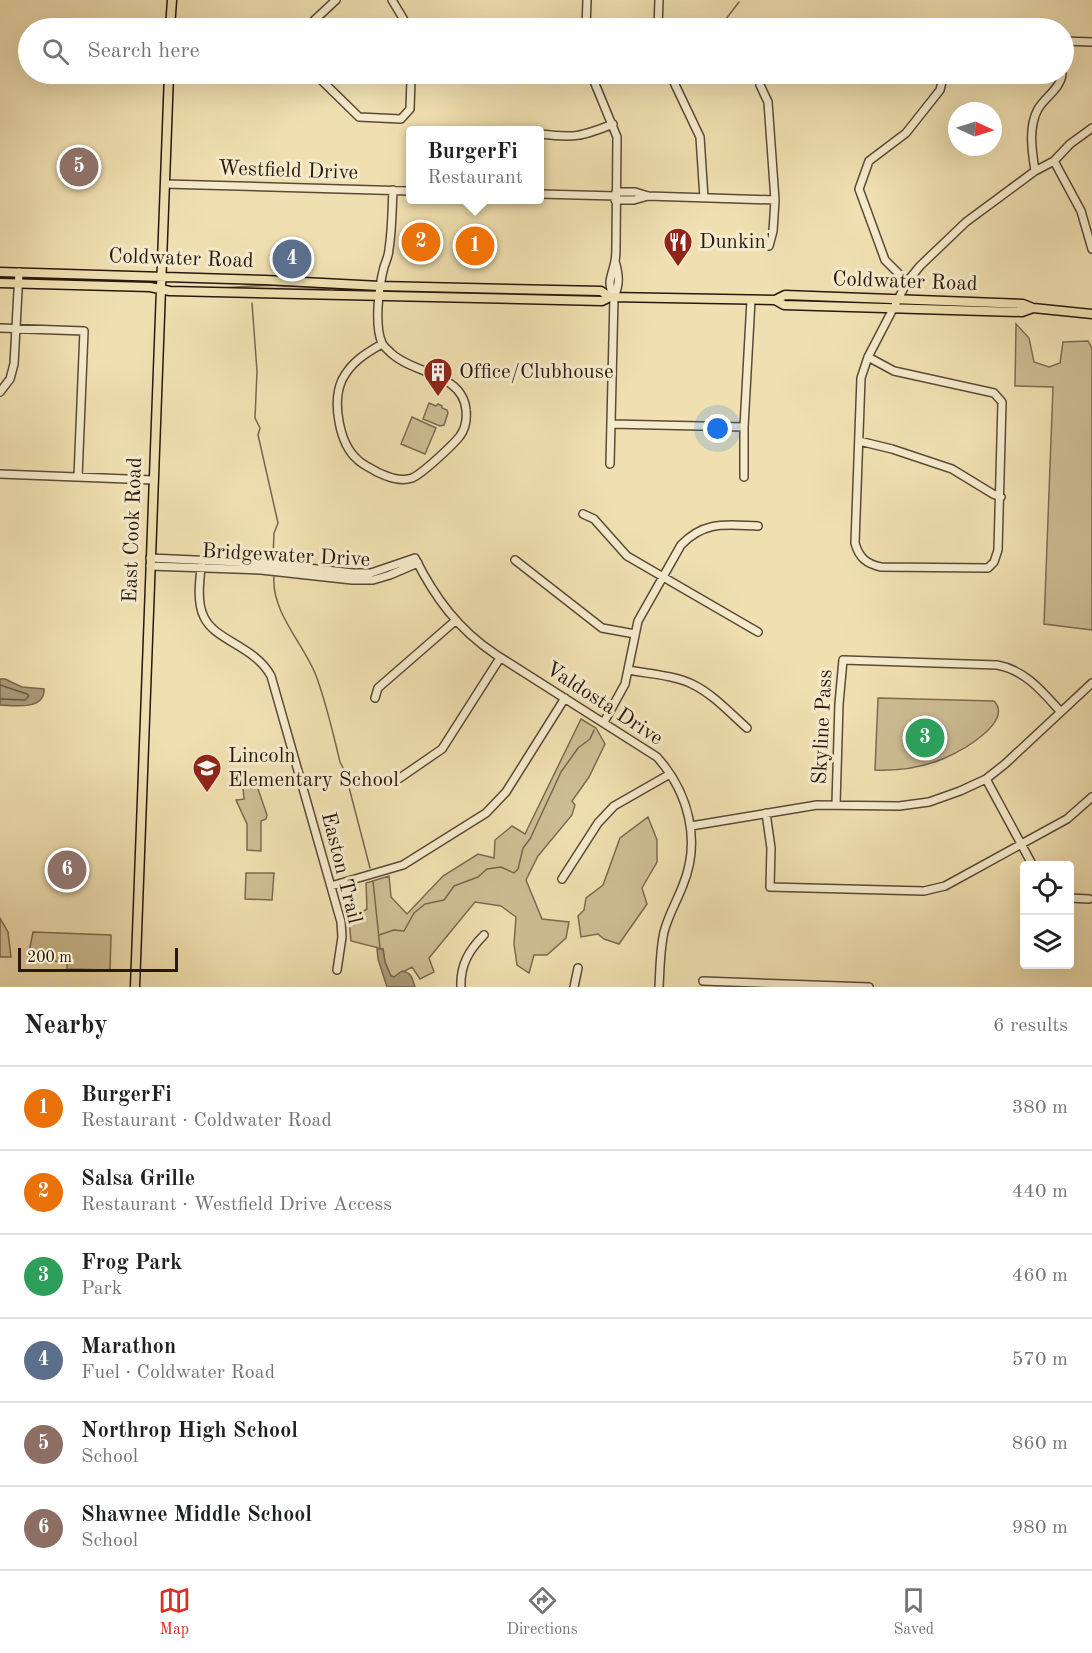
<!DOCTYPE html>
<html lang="en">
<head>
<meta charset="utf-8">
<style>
  body { margin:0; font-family:"Old Standard TT",serif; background:#f2f2f2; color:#202124 }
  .controls { position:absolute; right:18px; bottom:18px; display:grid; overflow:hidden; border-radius:6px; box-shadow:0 6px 24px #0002 }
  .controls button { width:54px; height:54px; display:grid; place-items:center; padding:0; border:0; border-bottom:2px solid #e0e0e0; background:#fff; color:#202124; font:30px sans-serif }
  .compass { position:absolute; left:948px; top:102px; width:54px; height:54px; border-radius:50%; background:#fff; box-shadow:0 6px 24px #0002; rotate:94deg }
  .scale { position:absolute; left:18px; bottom:15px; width:160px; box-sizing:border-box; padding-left:6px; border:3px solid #28180f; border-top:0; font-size:16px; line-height:21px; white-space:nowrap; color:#28180f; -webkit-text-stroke:4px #f5ebcc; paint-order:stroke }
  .you { position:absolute; left:718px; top:429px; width:21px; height:21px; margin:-15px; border:4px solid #fff; border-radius:50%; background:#1a73e8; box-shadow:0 0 0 9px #1a73e833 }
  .badge { display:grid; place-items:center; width:39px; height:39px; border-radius:50%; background:#d93025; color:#fff; font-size:20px; font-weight:700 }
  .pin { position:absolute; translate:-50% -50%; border:3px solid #fff; box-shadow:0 2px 6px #0006 }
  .popup { position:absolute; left:406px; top:126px; width:138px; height:78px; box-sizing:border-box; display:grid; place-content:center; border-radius:6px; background:#fff; filter:drop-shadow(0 2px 4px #0005); font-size:20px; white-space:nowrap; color:#757577 }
  .popup b { font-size:22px; color:#202124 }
  .popup::after { content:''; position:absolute; left:50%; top:100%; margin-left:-12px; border:12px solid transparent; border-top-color:#fff }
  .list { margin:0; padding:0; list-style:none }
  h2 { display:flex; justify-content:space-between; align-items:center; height:78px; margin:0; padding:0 24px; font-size:26px }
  h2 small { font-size:20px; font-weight:400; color:#757577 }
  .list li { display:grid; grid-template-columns:39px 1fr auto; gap:18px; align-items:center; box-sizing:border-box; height:84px; padding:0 24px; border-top:2px solid #e0e0e0 }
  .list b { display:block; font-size:22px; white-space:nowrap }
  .list p { margin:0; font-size:20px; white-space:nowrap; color:#757577 }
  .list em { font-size:20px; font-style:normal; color:#757577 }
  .icon { flex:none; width:33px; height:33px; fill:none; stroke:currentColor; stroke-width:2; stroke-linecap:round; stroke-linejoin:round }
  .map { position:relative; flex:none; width:1092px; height:987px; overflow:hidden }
  .search { position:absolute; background:#fff; box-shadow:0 6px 24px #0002; left:18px; right:18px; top:18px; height:66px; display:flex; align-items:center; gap:15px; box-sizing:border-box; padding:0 21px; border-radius:33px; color:#757577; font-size:22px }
  .sheet { height:582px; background:#fff }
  nav { display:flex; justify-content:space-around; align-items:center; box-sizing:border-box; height:84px; border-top:2px solid #e0e0e0; background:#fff; font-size:16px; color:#757577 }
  nav a { display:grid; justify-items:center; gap:3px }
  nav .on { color:#d93025 }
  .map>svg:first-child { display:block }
</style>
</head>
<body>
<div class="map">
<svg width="1092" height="987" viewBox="0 0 1092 987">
  <rect width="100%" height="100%" fill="#f0e0b1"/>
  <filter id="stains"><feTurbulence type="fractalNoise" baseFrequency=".00333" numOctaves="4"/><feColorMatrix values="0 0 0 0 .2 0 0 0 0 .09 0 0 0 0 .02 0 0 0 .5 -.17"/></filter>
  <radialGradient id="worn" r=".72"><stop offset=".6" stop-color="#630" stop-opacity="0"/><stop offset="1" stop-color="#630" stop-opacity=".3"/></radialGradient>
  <path fill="#cebe95" stroke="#7b6b52" stroke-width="1.5" d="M269 285 338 288 297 290 222 288Z
    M1016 324 1029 338 1034 362 1049 367 1060 363 1063 342 1088 341 1092 348V630L1044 624 1053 387 1015 386Z
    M429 403 436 406 438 404 442 406V408L447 410 448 413 444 425 440 426 423 419Z
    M412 417 436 428 425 454 401 444Z
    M878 698 994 701C1014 722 961 751 945 758 924 767 898 771 875 770Z
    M581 719 596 728 605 744 589 777 572 801 575 805 572 815 538 856 526 880 542 919 569 922 566 938 547 955H534L529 973 517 965 514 944 516 917 501 906 475 902 429 958 434 972 420 979 412 967 394 977 391 976 385 962 383 949 351 941 349 920 367 909 366 883 389 876 391 897 407 914 443 876 478 854 494 858 495 840 512 826 525 834Z
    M256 783 267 815 266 819 261 821V851L247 850V824L236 800 244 799 243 788Z
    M648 817 657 840V862L642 888 647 904 619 944 604 939 598 934 581 937 578 916 584 910 586 898 603 885 620 838Z
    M246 873H274L272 900 245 899Z
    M0 918 8 932 11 957H0Z
    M33 932 111 935 110 970 67 969V963L28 957Z"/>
  <path fill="#ac9c7a" stroke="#77674f" stroke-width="1.5" d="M0 679H5L22 687 44 689C45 710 15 706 0 705Z
    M377 949H383L385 962 391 976 394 977 402 971C412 973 412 978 415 987H387L378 959Z"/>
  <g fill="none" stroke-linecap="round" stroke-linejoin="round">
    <path stroke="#6a5a44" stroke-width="1.5" d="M0 685 27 694 29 696 25 700 0 699"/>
    <path stroke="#77674f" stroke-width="1.5" d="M719 28 739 2
      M252 303 257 371 255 418 260 428 258 435 261 448 278 523 274 533 273 557
      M274 576C271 611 302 642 315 673 326 701 333 733 340 762L345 772 370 868
      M373 881 380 948
      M379 935 394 930 404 931 414 913 425 904 444 900 454 886 478 877 487 869 501 867 514 873 518 869 523 848 530 839 561 772 578 748 590 739 594 730"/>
    <g stroke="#5a4a38" stroke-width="10">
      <path id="minor" d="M392 0 404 20
        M306 28 336 0
        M586 28 587 0
        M658 28 659 0
        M1064 41 1092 42
        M315 74 359 117 401 119 410 109 411 79
        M591 74 617 137 616 245C616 250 616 256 615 261 612 277 606 281 614 297
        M670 74 700 137 704 198
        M760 85 768 102 775 200 773 231 769 246
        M540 134C574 138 581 137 613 124
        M1054 161 1081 211 1092 249
        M1035 171C1032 151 1028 127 1038 109 1045 97 1061 88 1062 74
        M165 184 410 191
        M616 192H635L648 196 775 200
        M540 194 616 196
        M615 200H634L648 196
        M907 282 885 260 859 189 869 161 906 133 940 90 944 74
        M0 328 84 331 78 477
        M382 344C366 353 351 362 342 380 332 402 339 444 358 460 363 465 371 468 377 472 388 477 400 482 412 478 422 474 453 445 460 436 465 429 467 419 466 410 463 373 413 374 391 353 388 350 384 347 382 343 374 325 379 286 384 267 386 261 389 255 389 249 392 230 392 210 393 190
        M868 357 894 371 994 393 1002 402 998 550 994 562 988 568 881 567C867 564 859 558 855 543L861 378 868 357 907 282 920 266 966 222 1035 171 1054 161 1070 144 1092 128
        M0 392 10 379 14 364 19 272
        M611 424 744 427
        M859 441 892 449 952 469 993 494 1001 497
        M610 464 614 297C620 284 619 275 615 261
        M0 474 153 480
        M744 477V427L751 300
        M583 514 594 519 627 556 758 632
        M150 558 262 563 353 573H371L415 558C435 598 458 629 495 654L657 757C689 793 701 841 683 885 677 901 668 916 664 932 660 950 660 969 659 987
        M202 560C200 577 196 602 204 617 215 641 255 646 271 676L341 922 342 937 337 970
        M515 560 602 628 635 634
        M150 566 261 570 352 580H373L390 575 418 563
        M628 670C649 674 673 675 692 684 713 694 730 713 747 728
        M375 698 378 688 455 621
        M604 722 625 684 638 621 681 545C705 520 727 525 758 526
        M986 779 1033 866
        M394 782 442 749 500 658
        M836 804 839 704 843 660 997 665C1025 670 1042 691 1060 711
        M766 813 771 848 770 887 924 891 945 886 1067 819 1092 797
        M691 826 817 805 899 806 929 802 960 791 986 779 1005 764 1092 683
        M562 879 598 823 614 806 670 774
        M331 886 403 865 486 813 506 792 565 698
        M1070 898 1089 899
        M703 981 869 987
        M461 987C460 965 469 950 484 935
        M574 987 578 968"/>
    </g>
    <g stroke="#28180f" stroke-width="11">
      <path id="major" d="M170 28 172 0
        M0 272 265 280 380 286 601 291 610 297
        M0 283 150 287 170 291 602 301 610 297 775 300 784 305 1022 312 1033 308 1092 314
        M775 300 785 295 1023 304 1033 308
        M135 987 169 74"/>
    </g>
    <use href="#minor" stroke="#f5ebcc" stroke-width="7"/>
    <use href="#major" stroke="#f0e0b1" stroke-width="8"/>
  </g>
  <defs>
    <g id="restaurant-pin" transform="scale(1.5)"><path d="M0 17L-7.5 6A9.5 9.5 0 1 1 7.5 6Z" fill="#8f2418" stroke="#f5ebcc"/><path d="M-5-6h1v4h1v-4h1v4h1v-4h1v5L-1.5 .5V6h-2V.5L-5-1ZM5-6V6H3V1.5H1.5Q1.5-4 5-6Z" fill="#fff"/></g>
    <g id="building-pin" transform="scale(1.5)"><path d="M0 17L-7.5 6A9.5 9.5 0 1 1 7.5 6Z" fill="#8f2418" stroke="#f5ebcc"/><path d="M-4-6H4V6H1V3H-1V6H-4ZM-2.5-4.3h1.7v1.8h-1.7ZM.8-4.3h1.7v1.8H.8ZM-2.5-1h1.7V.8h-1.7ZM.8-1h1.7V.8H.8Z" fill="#fff"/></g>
    <g id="school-pin" transform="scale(1.5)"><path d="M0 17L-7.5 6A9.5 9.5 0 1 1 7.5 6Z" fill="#8f2418" stroke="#f5ebcc"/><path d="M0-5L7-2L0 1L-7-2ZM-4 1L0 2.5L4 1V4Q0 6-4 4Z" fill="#fff"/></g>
  </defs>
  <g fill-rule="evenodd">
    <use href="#restaurant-pin" x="678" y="242"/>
    <use href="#building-pin" x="438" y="372"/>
    <use href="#school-pin" x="207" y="768"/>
  </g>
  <g text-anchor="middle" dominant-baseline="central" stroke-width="6" stroke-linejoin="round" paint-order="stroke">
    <g font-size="21" fill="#28180f" stroke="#f5ebcc">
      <text transform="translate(288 171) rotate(2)">Westfield Drive</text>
      <text transform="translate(181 259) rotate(2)">Coldwater Road</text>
      <text transform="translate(905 282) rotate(2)">Coldwater Road</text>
      <text transform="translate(133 530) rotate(-88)">East Cook Road</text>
      <text transform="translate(286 556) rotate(3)">Bridgewater Drive</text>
      <text transform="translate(604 704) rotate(33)">Valdosta Drive</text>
      <text transform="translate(823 727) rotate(-87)">Skyline Pass</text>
      <text transform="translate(341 868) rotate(76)">Easton Trail</text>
    </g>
    <g font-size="21" fill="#28180f" stroke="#f5ebcc" text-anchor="start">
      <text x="699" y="242">Dunkin'</text>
      <text x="459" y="372">Office/Clubhouse</text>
      <text x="228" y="756">Lincoln<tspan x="228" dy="24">Elementary School</tspan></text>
    </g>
  </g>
  <rect width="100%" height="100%" filter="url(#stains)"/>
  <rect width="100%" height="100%" fill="url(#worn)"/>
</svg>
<div class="controls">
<button><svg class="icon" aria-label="locate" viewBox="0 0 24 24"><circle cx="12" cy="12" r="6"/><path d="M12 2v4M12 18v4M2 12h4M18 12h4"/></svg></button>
<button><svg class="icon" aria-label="layers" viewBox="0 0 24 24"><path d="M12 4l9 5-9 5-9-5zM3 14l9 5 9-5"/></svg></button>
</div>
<svg class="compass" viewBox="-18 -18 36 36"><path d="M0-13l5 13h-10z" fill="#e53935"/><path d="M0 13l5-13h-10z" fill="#757577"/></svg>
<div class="scale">200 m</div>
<div class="you"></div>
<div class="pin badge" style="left:475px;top:246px;background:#e8710a">1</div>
<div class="popup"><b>BurgerFi</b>Restaurant</div>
<div class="pin badge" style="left:421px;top:242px;background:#e8710a">2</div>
<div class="pin badge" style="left:925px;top:738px;background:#2e9e5b">3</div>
<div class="pin badge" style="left:292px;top:259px;background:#5c6f8a">4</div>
<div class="pin badge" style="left:79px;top:167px;background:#8d6e63">5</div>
<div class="pin badge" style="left:67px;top:870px;background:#8d6e63">6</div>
<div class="search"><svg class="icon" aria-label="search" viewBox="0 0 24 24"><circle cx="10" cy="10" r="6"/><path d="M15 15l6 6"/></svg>Search here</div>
</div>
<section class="sheet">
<h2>Nearby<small>6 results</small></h2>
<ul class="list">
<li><span class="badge" style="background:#e8710a">1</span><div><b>BurgerFi</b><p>Restaurant · Coldwater Road</p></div><em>380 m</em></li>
<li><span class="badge" style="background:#e8710a">2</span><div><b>Salsa Grille</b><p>Restaurant · Westfield Drive Access</p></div><em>440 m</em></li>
<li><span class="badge" style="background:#2e9e5b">3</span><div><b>Frog Park</b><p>Park</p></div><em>460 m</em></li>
<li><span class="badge" style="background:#5c6f8a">4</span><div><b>Marathon</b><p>Fuel · Coldwater Road</p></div><em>570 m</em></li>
<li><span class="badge" style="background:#8d6e63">5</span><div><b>Northrop High School</b><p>School</p></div><em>860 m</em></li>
<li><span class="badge" style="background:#8d6e63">6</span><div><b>Shawnee Middle School</b><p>School</p></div><em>980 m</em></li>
</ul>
</section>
<nav>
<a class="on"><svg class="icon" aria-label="map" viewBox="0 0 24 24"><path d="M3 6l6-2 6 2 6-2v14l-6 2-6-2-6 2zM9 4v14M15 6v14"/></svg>Map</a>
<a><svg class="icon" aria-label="directions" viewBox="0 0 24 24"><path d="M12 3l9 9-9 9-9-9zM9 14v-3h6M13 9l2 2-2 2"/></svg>Directions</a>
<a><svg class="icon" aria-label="saved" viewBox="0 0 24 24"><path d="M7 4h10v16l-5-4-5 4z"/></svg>Saved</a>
</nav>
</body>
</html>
